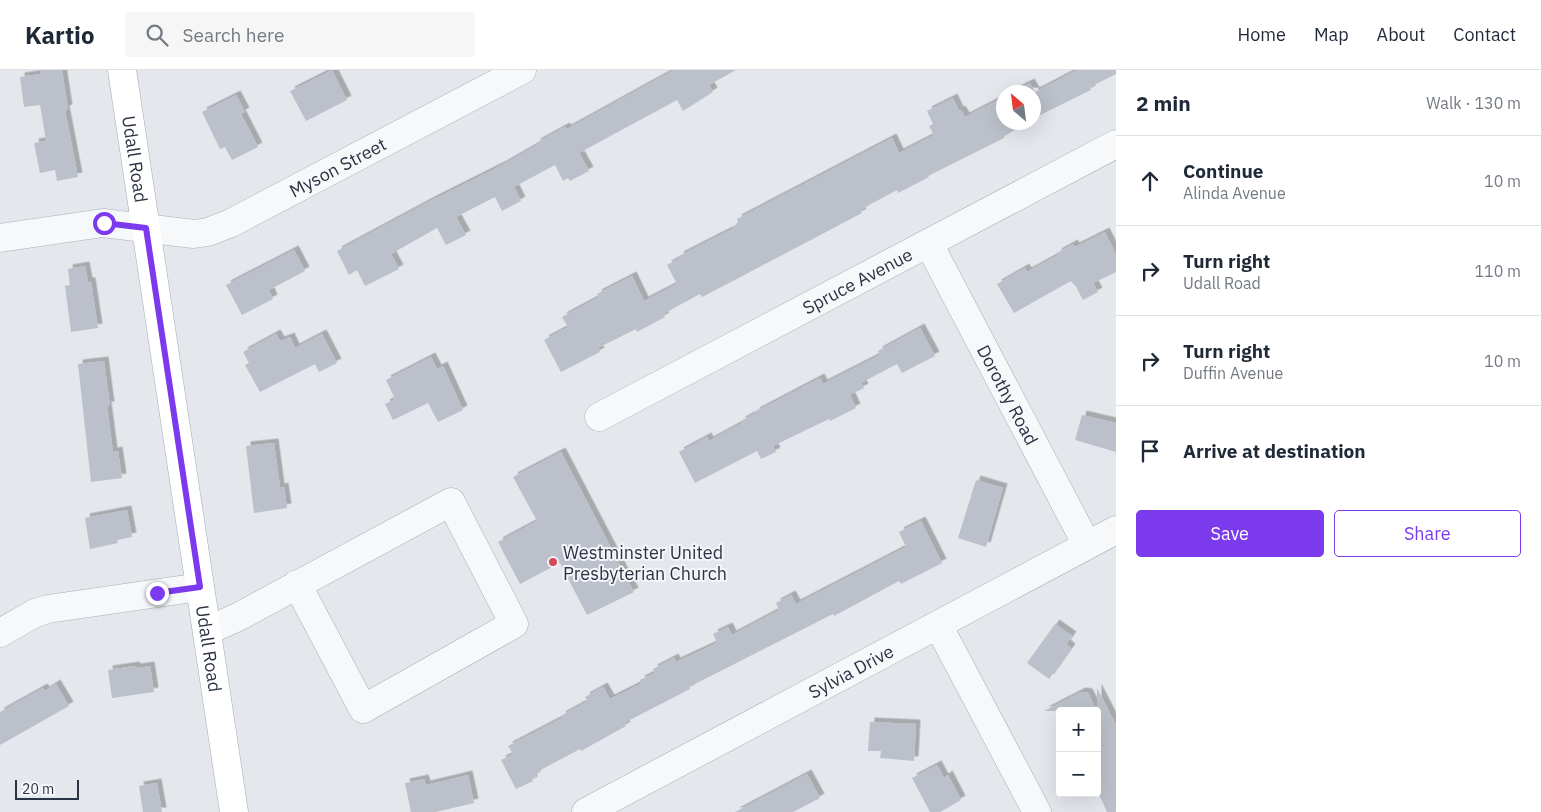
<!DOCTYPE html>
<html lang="en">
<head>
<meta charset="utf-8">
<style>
  body { margin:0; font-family:"IBM Plex Sans",sans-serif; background:#f6f6f7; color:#1f2937 }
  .controls { position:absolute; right:15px; bottom:15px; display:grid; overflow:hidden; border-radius:5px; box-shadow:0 5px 20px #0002 }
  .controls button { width:45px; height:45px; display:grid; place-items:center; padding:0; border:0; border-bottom:1px solid #e0e1e3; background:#fff; color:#1f2937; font:25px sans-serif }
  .compass { position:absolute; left:996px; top:15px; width:45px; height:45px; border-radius:50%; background:#fff; box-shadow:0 5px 20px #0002; rotate:332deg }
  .scale { position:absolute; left:15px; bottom:12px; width:64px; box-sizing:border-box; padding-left:5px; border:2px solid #2b3445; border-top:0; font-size:14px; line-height:18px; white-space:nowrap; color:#2b3445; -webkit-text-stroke:4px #f4f6f9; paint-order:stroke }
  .stop { position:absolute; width:15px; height:15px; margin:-11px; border:4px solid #7c3aed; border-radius:50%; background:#fff }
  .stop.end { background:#7c3aed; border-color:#fff; box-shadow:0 1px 5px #0008 }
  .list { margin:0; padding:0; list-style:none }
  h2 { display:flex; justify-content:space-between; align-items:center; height:65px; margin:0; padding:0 20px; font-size:21px }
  h2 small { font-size:16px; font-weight:400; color:#747a83 }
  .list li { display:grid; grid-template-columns:32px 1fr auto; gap:15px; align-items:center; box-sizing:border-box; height:90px; padding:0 20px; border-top:1px solid #e0e1e3 }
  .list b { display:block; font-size:19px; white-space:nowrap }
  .list p { margin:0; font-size:16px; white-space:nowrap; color:#747a83 }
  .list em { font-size:16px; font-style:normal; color:#747a83 }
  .actions { display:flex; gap:10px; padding:15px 20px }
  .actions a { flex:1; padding:11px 0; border:1px solid #7c3aed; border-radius:5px; text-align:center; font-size:18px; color:#7c3aed }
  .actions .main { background:#7c3aed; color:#fff }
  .icon { flex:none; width:28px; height:28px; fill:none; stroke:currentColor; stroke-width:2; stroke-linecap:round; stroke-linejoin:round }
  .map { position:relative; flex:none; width:1116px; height:742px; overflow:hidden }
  header { display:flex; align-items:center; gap:30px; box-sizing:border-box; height:70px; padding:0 25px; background:#fff; border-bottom:1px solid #e0e1e3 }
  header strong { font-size:24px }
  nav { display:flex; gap:28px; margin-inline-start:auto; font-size:18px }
  .search { width:350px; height:45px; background:#f6f6f7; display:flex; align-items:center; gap:12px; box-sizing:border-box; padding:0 18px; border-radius:5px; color:#747a83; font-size:19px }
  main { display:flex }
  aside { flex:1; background:#fff }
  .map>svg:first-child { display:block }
</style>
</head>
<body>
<header>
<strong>Kartio</strong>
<div class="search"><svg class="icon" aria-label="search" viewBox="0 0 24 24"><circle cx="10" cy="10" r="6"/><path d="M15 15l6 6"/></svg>Search here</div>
<nav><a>Home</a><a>Map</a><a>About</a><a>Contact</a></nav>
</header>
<main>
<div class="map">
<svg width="1116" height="742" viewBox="0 0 1116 742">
  <defs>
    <filter id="shadow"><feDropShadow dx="4.5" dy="-4.5" stdDeviation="0" flood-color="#0004"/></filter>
  </defs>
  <rect width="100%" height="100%" fill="#e4e7ec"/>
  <path fill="#bbc0ca" filter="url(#shadow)" d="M40 0H62L68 39 65 40 78 107 57 111 55 100 40 103 34 73 46 71 40 35 24 37 20 7 40 4Z
    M332 0 347 30 306 51 290 21Z
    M674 0H736L709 15 713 22 683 41 677 30 579 83 589 101 570 111 568 108 563 111 555 95 514 117 521 131 502 141 495 127 456 147 466 165 446 175 437 158 391 184 399 199 365 216 357 200 349 205 337 181 432 130 502 95 537 75 536 73 565 57 567 59Z
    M1077 0H1116V4L1090 17 1091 20 1034 48V22H1012L1030 13 1035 22Z
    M236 25 245 42 241 44 258 77 232 90 225 77 220 79 202 42Z
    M1004 27V52H1030L1004 66V68L928 106 929 107 898 123 897 120 860 140 862 143 731 212 702 227 700 224 663 244 665 247 637 262 636 259 598 278 600 282 561 302 544 270 568 257 562 247 599 227 597 224 632 206 644 231 677 214 667 195 680 188 679 186 732 159V158L739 154 737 149 892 68 899 83 934 65 929 56 933 54 927 41 953 28 959 41 961 40 965 47Z
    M1105 162 1116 184V202L1093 213 1098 222 1083 230 1075 215H1074L1071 211 1014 243 997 214 1025 198 1027 202 1058 185 1057 183 1073 174 1075 177Z
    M294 180 305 201 269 220 273 229 242 245 226 215Z
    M85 196 88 212H91L98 258 71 262 65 216 70 215 68 199Z
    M920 258 935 286 902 303 897 294 861 313 864 318 850 325 856 338 830 351 829 349 773 376 776 382 761 389 757 381 695 413 679 382 707 367 709 371 742 353 741 351 756 343 755 342 820 308 823 314 880 285 878 281Z
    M276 264 280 271 290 267 295 278 322 264 337 293 319 302 315 294 260 322 245 295 249 293 243 282Z
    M431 287 437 299 443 296 463 340 438 352 428 333 393 350 385 334 395 329 386 310Z
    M104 291 110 336H107L113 382 118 381 122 408 91 412 78 294Z
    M1082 345 1116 353V382L1075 370Z
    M274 373 280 418 284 417 287 438 254 443 246 376Z
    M561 382 634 522 587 545 560 493 520 514 498 472 537 451 513 407Z
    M976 410 1003 418 986 477 958 468Z
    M127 440 132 467 117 470 118 473 90 479 85 448Z
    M921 451 942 493 901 514 899 511 834 546 833 544 689 617 690 619 624 653 626 656 581 681 580 679 535 703 536 706 532 708 533 711 516 719 501 690 513 684 508 676 562 648 561 646 588 631 585 627 603 617 610 629 642 613 640 610 655 603 653 599 674 588 676 592 717 573 713 564 728 557 732 565 779 540 776 533 791 525 796 534 906 477 899 462Z
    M1055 554 1072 566 1066 574 1071 578 1049 609 1027 593Z
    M135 596 136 598 150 596 154 622 112 628 108 600Z
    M56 614 69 636 0 675V642L43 618 45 621Z
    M1097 618 1116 655V742H1107L1097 720Z
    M1081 622 1088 623 1097 641H1044Z
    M870 652 916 654 914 691 880 688 881 681H868Z
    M937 695 944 708 948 705 961 730 940 742H930L912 708Z
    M807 704 820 728 793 742H735Z
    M468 705 474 733 436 742H411L405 713 424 709 426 715Z
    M157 713 162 742H143L139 716Z"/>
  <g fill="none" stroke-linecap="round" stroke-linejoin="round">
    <g stroke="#a9aeb7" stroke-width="29">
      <g id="minor">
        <path id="s1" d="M0 168 103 153 194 164 208 162 231 153 522 0"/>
        <path id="s2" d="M929 174 1087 475"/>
        <path id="s3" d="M599 347 1116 74"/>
        <path d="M938 555 1037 742"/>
        <path d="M207 561 238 547 451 432 514 554 363 639 297 514"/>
        <path d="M0 563 35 543 48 539 200 517"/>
        <path id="s4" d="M586 742 1116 460"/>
      </g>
    </g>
    <g stroke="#a3abb8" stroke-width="29">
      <g id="major">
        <path id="s5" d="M122 0 234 742"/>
      </g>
    </g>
    <use href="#minor" stroke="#f7f8fa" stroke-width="28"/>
    <use href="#major" stroke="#fff" stroke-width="28"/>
  </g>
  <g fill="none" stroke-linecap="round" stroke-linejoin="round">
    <path stroke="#7c3aed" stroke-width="6" d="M104 153 146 158 200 517 157 523"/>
  </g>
  <circle fill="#d1495b" stroke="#f4f6f9" stroke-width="2" cx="553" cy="492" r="5"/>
  <g text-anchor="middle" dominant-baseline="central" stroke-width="4" stroke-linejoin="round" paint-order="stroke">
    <g font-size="18" fill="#2b3445" stroke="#f4f6f9">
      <text stroke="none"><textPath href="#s5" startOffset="90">Udall Road</textPath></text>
      <text stroke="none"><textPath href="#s1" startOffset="355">Myson Street</textPath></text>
      <text stroke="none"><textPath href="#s3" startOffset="292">Spruce Avenue</textPath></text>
      <text stroke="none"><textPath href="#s2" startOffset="170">Dorothy Road</textPath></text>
      <text stroke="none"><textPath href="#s5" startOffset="585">Udall Road</textPath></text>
      <text stroke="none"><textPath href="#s4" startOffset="300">Sylvia Drive</textPath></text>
    </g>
    <g font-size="18" fill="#2b3445" stroke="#f4f6f9" text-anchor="start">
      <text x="563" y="482">Westminster United<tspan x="563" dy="21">Presbyterian Church</tspan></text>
    </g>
  </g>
</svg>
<div class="controls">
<button>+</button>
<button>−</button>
</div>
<svg class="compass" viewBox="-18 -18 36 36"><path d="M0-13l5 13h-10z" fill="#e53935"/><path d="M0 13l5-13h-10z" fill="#747a83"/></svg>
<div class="scale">20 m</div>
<div class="stop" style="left:104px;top:153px"></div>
<div class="stop end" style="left:157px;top:523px"></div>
</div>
<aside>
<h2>2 min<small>Walk · 130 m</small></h2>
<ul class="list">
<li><svg class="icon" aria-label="ahead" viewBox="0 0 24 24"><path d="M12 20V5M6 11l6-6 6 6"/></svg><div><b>Continue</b><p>Alinda Avenue</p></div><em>10 m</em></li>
<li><svg class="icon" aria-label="right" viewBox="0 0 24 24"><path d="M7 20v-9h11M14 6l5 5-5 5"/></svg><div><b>Turn right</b><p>Udall Road</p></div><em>110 m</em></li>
<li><svg class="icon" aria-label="right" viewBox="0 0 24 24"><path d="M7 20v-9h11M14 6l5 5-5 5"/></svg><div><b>Turn right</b><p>Duffin Avenue</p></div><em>10 m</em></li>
<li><svg class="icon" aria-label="arrive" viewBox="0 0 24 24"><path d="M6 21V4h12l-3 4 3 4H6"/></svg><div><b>Arrive at destination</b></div></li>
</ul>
<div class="actions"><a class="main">Save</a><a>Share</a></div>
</aside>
</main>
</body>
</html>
